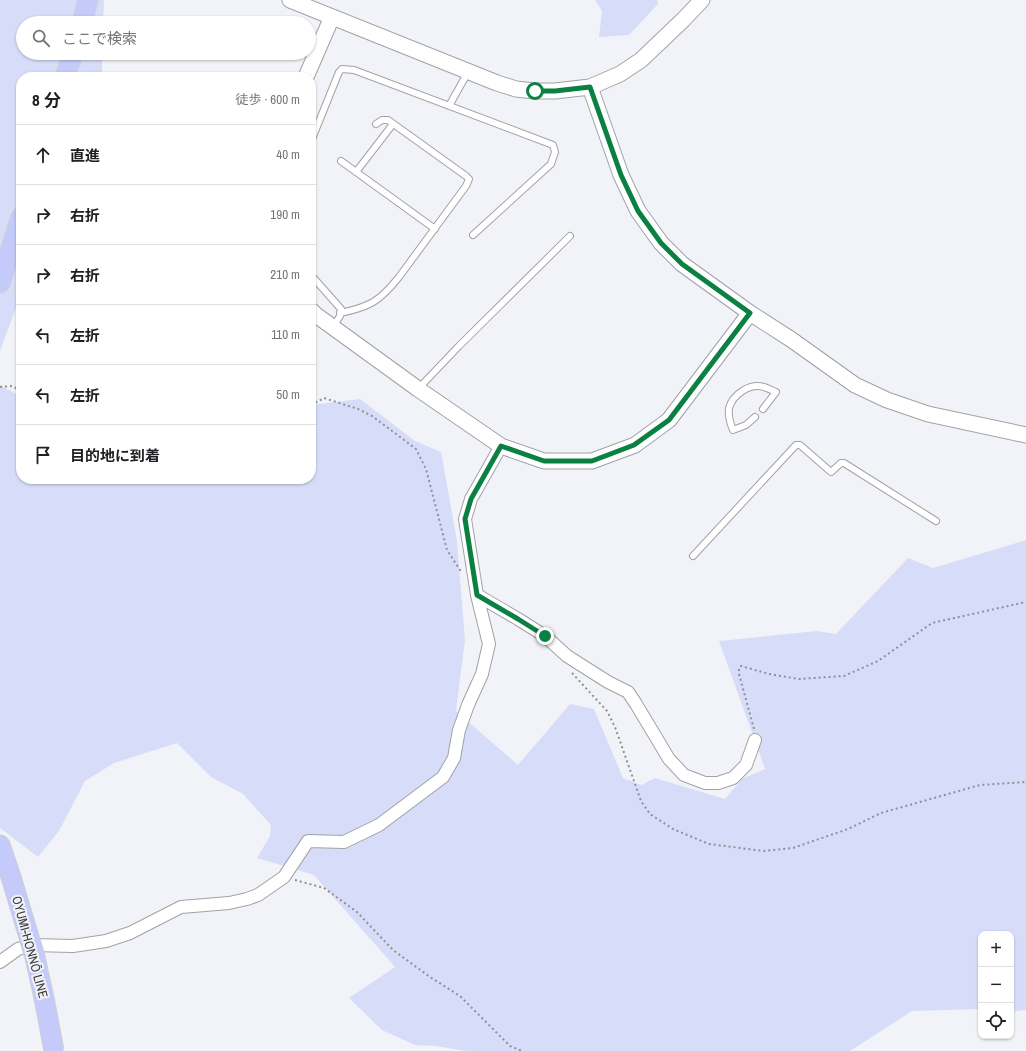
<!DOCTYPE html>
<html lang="ja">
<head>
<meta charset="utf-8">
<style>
  body { margin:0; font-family:"Archivo Narrow","Noto Sans JP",sans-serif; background:#f6f6f6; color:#202124 }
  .controls { position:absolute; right:12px; bottom:12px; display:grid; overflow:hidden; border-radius:8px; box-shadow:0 1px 3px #0004 }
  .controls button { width:36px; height:36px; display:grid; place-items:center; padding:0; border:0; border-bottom:1px solid #e0e0e0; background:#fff; color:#202124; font:20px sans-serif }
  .stop { position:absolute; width:12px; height:12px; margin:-9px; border:3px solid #0b8043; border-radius:50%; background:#fff }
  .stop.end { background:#0b8043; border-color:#fff; box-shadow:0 1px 4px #0008 }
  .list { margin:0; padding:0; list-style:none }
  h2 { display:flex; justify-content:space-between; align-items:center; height:52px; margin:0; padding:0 16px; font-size:17px }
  h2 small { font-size:13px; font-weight:400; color:#757577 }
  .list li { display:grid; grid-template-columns:26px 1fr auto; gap:12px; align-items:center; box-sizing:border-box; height:60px; padding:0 16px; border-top:1px solid #e0e0e0 }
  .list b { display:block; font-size:15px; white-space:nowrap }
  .list em { font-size:13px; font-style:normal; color:#757577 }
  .icon { flex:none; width:22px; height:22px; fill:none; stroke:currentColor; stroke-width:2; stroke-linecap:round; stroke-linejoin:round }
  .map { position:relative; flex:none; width:1026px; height:1051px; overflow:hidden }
  .search { position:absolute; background:#fff; box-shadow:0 1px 3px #0004; left:16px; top:16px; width:300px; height:44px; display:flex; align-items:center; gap:10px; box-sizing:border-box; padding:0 14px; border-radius:22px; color:#757577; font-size:15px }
  .panel { position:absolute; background:#fff; box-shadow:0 1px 3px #0004; left:16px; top:72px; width:300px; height:412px; border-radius:16px }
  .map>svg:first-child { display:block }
</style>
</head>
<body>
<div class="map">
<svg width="1026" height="1051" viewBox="0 0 1026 1051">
  <rect width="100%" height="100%" fill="#f2f3f8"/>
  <path fill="#d7ddf8" d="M0 0H104L103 23H23V53H102V73L100 77H21V294L0 351Z
    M595 0H657L658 4 629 35 599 37 602 11Z
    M0 385 21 397V479H311V405L360 399 415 441 441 452 457 541 465 640 456 711 518 765 570 704 594 709 623 778 641 785 655 778 725 799 742 779 765 769 719 641 817 631 836 634 908 558 933 568 1026 540V1010L1011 1012V934H981V1009L912 1011 850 1051H466L436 1046 415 1045 382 1030 349 998 395 967 314 875 257 858 270 836 271 825 243 794 211 777 177 743 114 763 85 781 59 831 38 857 0 828Z"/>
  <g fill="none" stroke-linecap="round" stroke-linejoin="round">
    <g stroke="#a1a2a6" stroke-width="8">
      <path id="service" d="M449 106 468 72
        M312 139 339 72 342 69 354 70 553 145 555 152 551 164 473 235
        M341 161 435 229
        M356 172 393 124
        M311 275 341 309 340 316 333 327
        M340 313C370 307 380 301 399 277L466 186 469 179 466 176 388 120H382L376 124
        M418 389 459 346 570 236
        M755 417 746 425 733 430C730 423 728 416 729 408 733 394 750 383 764 387 768 388 773 391 776 392L763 409
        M693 556 796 445H800L831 472 841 463H844L936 521"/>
    </g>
    <g stroke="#a1a2a6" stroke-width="14">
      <path id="minor" d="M477 595 518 619 545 636 567 656 608 682 628 692 636 704 669 759 684 775 705 783H718L733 778 746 765 755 740
        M0 962 18 949 32 945 73 946 106 941 130 933 181 907 229 903 247 899 258 895 284 877 308 841 344 842 379 825 443 777 454 758 459 730 468 705 482 674 489 644 477 595 465 519 471 499 501 446"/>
    </g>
    <g stroke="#a1a2a6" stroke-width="17">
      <path id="tertiary" d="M290 0 497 83 516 89 535 91H555L590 87 620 74 641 60 683 20 702 0
        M306 77 332 17
        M590 87 621 175 638 211 661 243 682 264 750 313 792 340 855 385 887 400 928 414 1026 435
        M311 310 316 315 418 389 501 446 544 461H592L635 445 669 420 750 313"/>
    </g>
    <g stroke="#cfcfd0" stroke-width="21">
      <path id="primary" d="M82 23 88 0
        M65 77 73 53
        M0 283 21 217
        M0 845 11 877"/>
    </g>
    <path stroke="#8f9094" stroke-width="2" stroke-dasharray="2 3" stroke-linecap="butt" d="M0 387 12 386 21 391
      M311 405 324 398 358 409 372 416 416 449 426 469 447 550 462 573
      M572 673 607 711 615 727 641 801 650 814 673 829 709 844 764 851 793 848 848 829 881 813 980 785 1026 782
      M754 729 739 674V668L741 666 769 674 799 679 844 676 878 661 932 623 1026 602
      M295 880 324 888 357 912 393 950 430 977 460 996 510 1046 522 1051"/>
    <use href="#service" stroke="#fff" stroke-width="6"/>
    <use href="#minor" stroke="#fff" stroke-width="12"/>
    <use href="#tertiary" stroke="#fff" stroke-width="15"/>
    <use href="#primary" stroke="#c4cbfa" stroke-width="19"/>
    <g stroke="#cfcfd0" stroke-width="21" stroke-linecap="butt">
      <path id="primary-bridge" d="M11 877 35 957 45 1003 54 1051"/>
    </g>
    <use href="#primary-bridge" stroke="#c4cbfa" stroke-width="19"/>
  </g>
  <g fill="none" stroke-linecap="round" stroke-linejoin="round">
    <path stroke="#0b8043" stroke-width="5" d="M535 91H555L590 87 621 175 638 211 661 243 682 264 750 313 669 420 634 445 592 461H544L501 446 471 499 465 519 477 595 518 619 545 636"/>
  </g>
  <g text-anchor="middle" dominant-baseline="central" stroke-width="4" stroke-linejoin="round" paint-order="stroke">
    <g font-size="13" fill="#38393b" stroke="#f2f3f8">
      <text transform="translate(30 947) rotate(75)">OYUMI-HONNŌ LINE</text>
    </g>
  </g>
</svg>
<div class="controls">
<button>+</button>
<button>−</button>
<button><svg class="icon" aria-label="locate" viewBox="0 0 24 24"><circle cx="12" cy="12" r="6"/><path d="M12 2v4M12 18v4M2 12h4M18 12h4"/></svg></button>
</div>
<div class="stop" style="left:535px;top:91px"></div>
<div class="stop end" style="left:545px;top:636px"></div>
<div class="search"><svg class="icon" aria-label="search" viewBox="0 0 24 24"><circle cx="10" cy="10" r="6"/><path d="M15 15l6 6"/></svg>ここで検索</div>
<section class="panel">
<h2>8 分<small>徒歩 · 600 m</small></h2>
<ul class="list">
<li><svg class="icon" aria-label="ahead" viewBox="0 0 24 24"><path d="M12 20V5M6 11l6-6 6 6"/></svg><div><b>直進</b></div><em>40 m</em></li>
<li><svg class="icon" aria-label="right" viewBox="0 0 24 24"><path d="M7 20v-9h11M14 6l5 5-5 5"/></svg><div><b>右折</b></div><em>190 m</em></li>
<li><svg class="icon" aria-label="right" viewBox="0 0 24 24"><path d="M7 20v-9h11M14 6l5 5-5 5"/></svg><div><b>右折</b></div><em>210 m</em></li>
<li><svg class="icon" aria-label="left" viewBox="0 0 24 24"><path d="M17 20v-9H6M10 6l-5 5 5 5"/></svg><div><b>左折</b></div><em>110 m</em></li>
<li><svg class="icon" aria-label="left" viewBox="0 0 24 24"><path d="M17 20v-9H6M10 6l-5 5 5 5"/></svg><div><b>左折</b></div><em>50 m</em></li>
<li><svg class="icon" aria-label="arrive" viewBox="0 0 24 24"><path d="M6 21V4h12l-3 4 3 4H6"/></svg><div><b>目的地に到着</b></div></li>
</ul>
</section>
</div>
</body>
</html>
